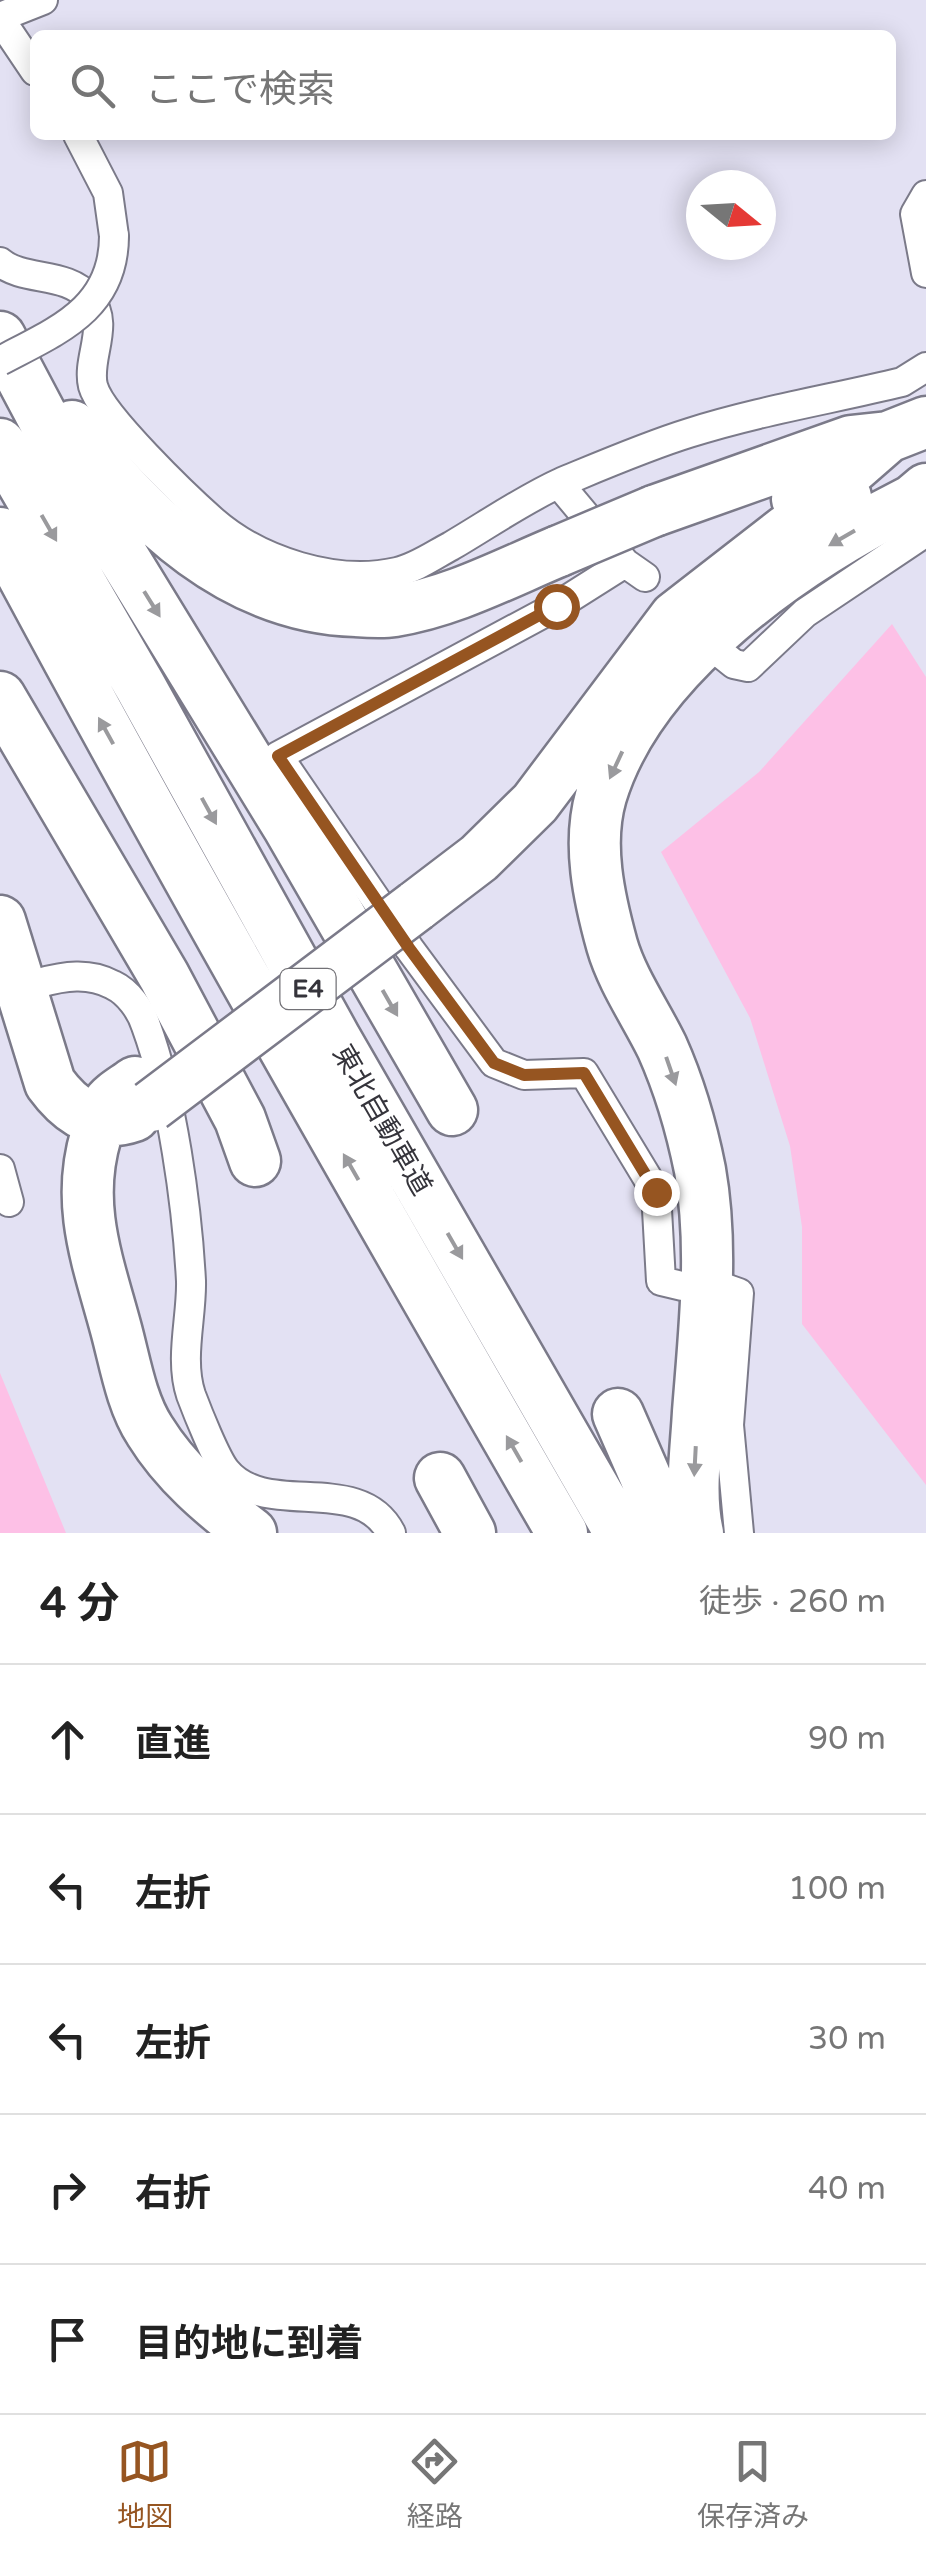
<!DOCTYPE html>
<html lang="ja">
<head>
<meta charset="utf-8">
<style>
  body { margin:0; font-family:"Varela Round","Noto Sans JP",sans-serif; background:#f6f6f6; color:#222 }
  .compass { position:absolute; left:686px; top:170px; width:90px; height:90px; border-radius:50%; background:#fff; box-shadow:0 5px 25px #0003; rotate:108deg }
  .stop { position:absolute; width:30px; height:30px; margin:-22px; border:8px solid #965521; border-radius:50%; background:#fff }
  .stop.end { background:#965521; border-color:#fff; box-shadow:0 2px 10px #0008 }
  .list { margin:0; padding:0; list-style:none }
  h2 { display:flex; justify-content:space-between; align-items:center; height:130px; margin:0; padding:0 40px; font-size:42px }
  h2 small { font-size:32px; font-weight:400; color:#767676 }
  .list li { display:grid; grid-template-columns:65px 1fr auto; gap:30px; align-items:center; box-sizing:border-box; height:150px; padding:0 40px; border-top:2px solid #e0e0e0 }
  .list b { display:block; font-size:38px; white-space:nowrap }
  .list em { font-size:32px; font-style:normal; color:#767676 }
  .icon { flex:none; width:55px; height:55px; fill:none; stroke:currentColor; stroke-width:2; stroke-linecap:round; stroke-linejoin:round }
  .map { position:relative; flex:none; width:926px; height:1533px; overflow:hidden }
  .search { position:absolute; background:#fff; box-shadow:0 5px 25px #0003; left:30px; right:30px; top:30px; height:110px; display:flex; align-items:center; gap:25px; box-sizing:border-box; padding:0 35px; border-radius:15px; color:#767676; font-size:38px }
  .sheet { height:880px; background:#fff }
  nav { display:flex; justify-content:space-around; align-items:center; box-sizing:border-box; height:140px; border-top:2px solid #e0e0e0; background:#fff; font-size:28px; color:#767676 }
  nav a { display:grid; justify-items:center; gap:5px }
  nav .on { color:#965521 }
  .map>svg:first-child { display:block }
</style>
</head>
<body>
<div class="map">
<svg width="926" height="1533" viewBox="0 0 926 1533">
  <rect width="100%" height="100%" fill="#e3e1f3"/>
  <path fill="#fdc0e6" d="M892 624 926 677V1485L802 1324V1227L790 1146 750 1018 661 852 759 772Z
    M0 1373 66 1533H0Z"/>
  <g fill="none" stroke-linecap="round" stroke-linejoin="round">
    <g stroke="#7b7a89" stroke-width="32">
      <path id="minor" d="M0 17 43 0
        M0 19 35 71
        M78 135 108 193 114 236
        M926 195 915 214 926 273
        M0 262C24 282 67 271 89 298 111 325 86 358 93 386 101 416 187 498 213 521 259 561 336 586 397 572 416 568 434 555 451 546 487 525 524 499 562 482 603 465 647 446 689 433 758 411 832 399 902 382L926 367
        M559 484 625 563 645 577
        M625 563 557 606 278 756 409 948 494 1063 524 1075 584 1073 656 1192 661 1281 682 1286
        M724 656 734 664 748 667 805 613 926 532
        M39 983C64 976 89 972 113 985 128 992 141 1010 146 1026 172 1097 187 1205 191 1281 192 1317 179 1359 191 1395 197 1411 216 1459 226 1471 266 1520 359 1471 391 1533
        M0 1169 9 1202
        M722 1287 739 1293 729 1425 739 1533"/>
    </g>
    <g stroke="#7b7a89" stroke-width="55">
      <path id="motorway" d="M0 337 73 475 289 828 452 1110
        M72 426C141 519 234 608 356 611 369 612 382 613 394 611 452 602 506 573 559 551
        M0 444 140 686 335 1038 620 1533
        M797 499 849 471 888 437
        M654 511 851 441 888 437 926 422
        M0 533C180 870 371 1202 562 1533
        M0 697 164 976 240 1119 255 1161
        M416 906 479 858 535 803 675 617 787 530 846 497
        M0 921 50 1083C72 1113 97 1129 134 1116
        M135 1082C126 1089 112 1096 106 1106 101 1114 99 1126 96 1135 75 1205 98 1262 116 1329 125 1362 131 1402 150 1431 176 1473 212 1503 251 1533
        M618 1414 670 1533
        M440 1478 470 1533
        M698 1533C689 1495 696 1451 698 1412 704 1333 714 1249 700 1170 692 1130 679 1085 662 1047 646 1014 622 980 612 945 599 898 587 844 601 796 641 664 796 559 913 500L926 489"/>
    </g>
    <use href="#minor" stroke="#fff" stroke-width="28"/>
    <use href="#motorway" stroke="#fff" stroke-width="50"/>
    <g stroke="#7b7a89" stroke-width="32" stroke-linecap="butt">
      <path id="minor-bridge" d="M0 361C56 331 114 310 114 236"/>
    </g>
    <g stroke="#7b7a89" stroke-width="55" stroke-linecap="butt">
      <path id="motorway-bridge" d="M559 551 654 511
        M151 1106 416 906"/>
    </g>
    <use href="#minor-bridge" stroke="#fff" stroke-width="28"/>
    <use href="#motorway-bridge" stroke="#fff" stroke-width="50"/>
  </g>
  <defs><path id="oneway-solid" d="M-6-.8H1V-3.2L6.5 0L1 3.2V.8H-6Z" transform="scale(2.5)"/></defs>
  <g fill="#9a9a9d">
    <use href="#oneway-solid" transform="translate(49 528) rotate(60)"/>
    <use href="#oneway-solid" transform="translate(842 538) rotate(150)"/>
    <use href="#oneway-solid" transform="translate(152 604) rotate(58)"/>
    <use href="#oneway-solid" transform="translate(106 731) rotate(-119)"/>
    <use href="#oneway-solid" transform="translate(616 765) rotate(115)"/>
    <use href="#oneway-solid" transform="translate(209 811) rotate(61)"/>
    <use href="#oneway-solid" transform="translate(390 1003) rotate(60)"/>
    <use href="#oneway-solid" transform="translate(671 1071) rotate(71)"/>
    <use href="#oneway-solid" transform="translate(351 1167) rotate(-120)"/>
    <use href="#oneway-solid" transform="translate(455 1246) rotate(60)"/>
    <use href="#oneway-solid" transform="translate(514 1449) rotate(-120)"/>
    <use href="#oneway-solid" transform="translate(695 1461) rotate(93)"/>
  </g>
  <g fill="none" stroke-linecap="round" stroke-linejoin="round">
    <path stroke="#965521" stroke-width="12" d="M556 606 278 756 409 948 494 1063 524 1075 584 1073 656 1192"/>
  </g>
  <g text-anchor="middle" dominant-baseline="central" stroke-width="8" stroke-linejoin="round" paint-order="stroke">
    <rect fill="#fff" stroke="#727176" stroke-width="2.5" x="280.5" y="969" width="55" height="40" rx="8"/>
    <g font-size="25" font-weight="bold" fill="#35343b">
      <text x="308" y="989">E4</text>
    </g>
    <g font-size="28" fill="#35343b" stroke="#fff">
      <text transform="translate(382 1120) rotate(60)">東北自動車道</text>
    </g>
  </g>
</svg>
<svg class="compass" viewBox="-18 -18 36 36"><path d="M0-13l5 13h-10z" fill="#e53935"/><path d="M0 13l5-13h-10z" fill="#767676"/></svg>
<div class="stop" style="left:556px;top:606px"></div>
<div class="stop end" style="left:656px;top:1192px"></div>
<div class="search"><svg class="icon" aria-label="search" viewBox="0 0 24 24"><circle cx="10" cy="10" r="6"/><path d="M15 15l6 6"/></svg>ここで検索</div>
</div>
<section class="sheet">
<h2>4 分<small>徒歩 · 260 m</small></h2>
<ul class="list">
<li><svg class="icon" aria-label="ahead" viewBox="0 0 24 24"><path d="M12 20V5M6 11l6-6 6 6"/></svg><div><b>直進</b></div><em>90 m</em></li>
<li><svg class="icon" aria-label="left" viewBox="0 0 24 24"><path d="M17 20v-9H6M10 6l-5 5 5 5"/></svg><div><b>左折</b></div><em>100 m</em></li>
<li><svg class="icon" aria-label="left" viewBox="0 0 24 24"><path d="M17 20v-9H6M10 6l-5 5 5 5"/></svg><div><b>左折</b></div><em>30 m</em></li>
<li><svg class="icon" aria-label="right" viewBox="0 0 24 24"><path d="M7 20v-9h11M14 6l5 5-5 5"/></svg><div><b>右折</b></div><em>40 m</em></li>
<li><svg class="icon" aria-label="arrive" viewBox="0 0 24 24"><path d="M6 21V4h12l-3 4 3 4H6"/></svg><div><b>目的地に到着</b></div></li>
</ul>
</section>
<nav>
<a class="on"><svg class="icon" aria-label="map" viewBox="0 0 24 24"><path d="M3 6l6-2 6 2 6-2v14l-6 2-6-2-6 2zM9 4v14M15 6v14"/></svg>地図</a>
<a><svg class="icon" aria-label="directions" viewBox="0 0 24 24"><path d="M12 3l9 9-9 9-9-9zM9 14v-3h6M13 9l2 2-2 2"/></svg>経路</a>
<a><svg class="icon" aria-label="saved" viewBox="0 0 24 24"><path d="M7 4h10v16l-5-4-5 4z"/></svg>保存済み</a>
</nav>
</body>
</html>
